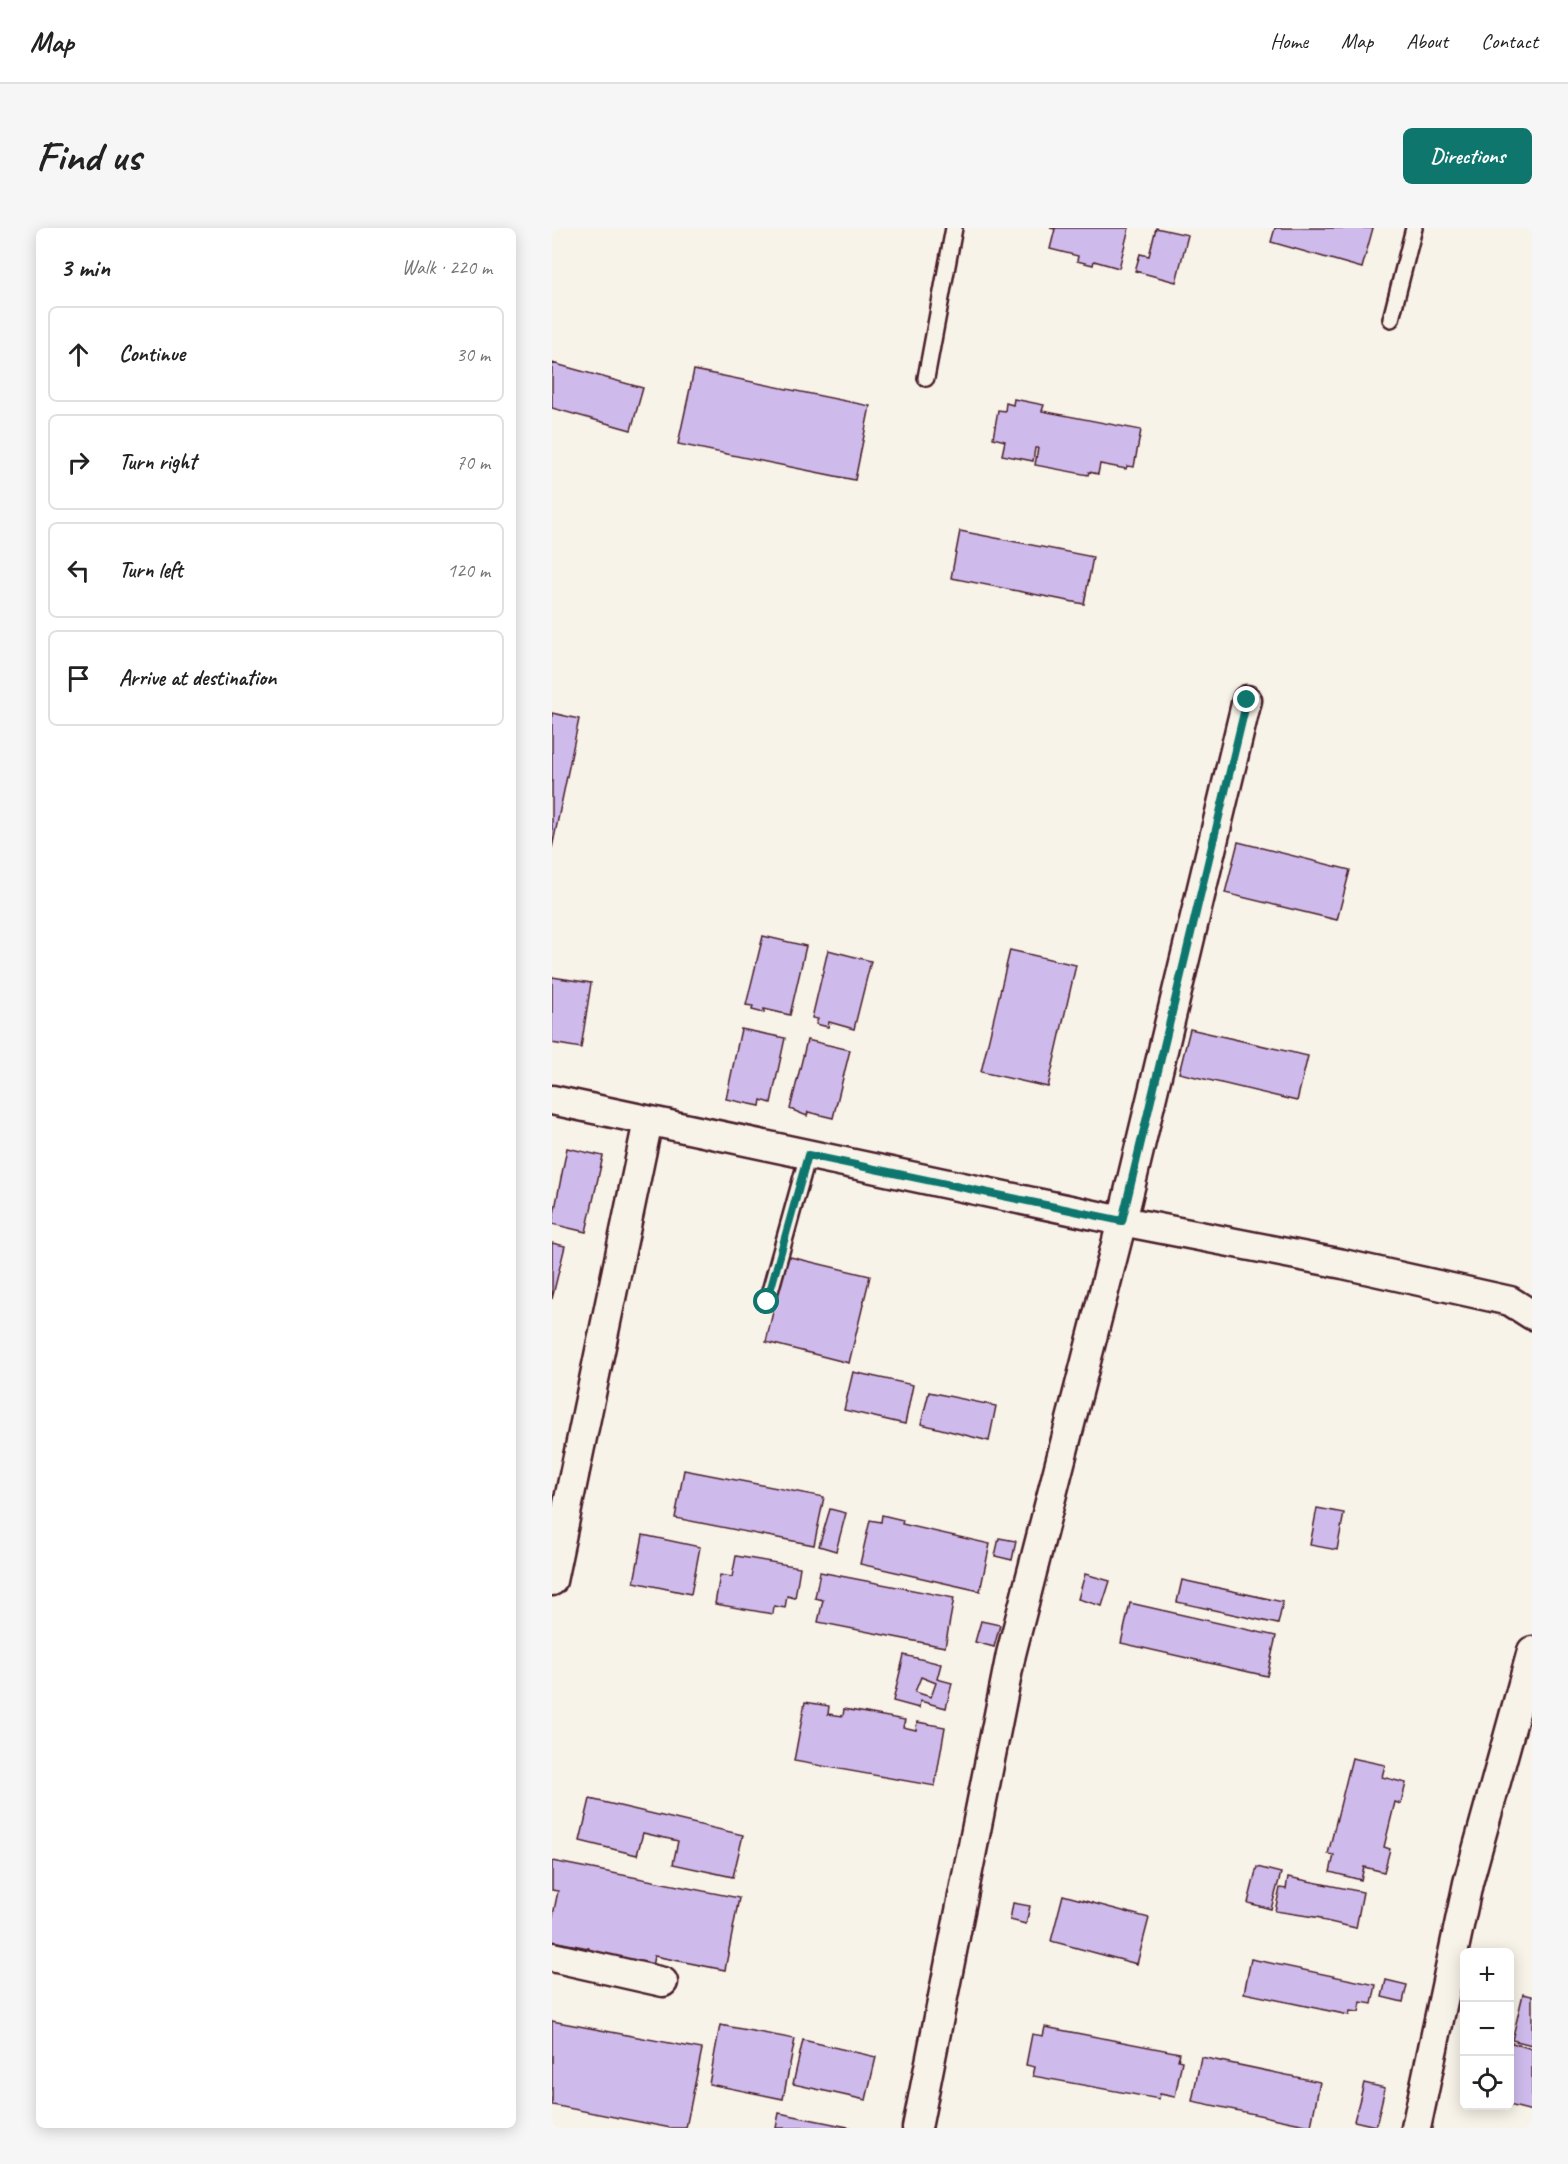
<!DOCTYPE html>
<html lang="en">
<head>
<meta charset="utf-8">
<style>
  body { margin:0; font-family:Caveat,sans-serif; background:#f6f6f6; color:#222 }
  .controls { position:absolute; right:18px; bottom:18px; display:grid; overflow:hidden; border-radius:9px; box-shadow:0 3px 15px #0003 }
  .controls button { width:54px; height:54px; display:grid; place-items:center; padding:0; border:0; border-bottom:2px solid #e0e0e0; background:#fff; color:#222; font:30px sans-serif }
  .stop { position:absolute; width:18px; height:18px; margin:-14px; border:4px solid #0f766e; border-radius:50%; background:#fff }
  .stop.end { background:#0f766e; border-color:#fff; box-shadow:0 2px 6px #0008 }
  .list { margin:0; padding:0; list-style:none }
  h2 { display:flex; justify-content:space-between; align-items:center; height:78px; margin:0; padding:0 24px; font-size:26px }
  h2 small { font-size:20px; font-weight:400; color:#767676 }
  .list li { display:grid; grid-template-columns:39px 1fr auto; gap:18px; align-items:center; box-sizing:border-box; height:96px; margin:0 12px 12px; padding:0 12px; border:2px solid #e0e0e0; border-radius:9px }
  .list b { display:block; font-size:22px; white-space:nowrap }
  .list em { font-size:20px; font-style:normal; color:#767676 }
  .icon { flex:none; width:33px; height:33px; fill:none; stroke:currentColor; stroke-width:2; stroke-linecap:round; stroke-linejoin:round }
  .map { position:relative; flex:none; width:980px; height:1900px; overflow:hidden; border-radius:9px }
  header { display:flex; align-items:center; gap:36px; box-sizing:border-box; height:84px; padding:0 30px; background:#fff; border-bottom:2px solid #e0e0e0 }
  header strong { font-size:28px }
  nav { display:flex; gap:33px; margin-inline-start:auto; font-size:21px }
  .intro { display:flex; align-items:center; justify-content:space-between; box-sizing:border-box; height:144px; padding:0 36px }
  h1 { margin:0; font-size:42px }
  .button { padding:15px 27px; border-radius:9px; background:#0f766e; color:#fff; font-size:21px; font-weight:700 }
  main { display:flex; gap:36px; padding:0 36px }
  aside { flex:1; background:#fff; border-radius:9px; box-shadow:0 3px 15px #0003 }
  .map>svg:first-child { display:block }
</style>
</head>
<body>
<header>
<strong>Map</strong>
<nav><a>Home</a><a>Map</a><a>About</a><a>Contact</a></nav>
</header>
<div class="intro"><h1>Find us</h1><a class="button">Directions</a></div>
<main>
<aside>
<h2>3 min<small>Walk · 220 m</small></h2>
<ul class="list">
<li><svg class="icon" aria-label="ahead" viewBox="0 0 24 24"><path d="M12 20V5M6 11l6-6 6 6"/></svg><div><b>Continue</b></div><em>30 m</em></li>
<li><svg class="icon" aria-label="right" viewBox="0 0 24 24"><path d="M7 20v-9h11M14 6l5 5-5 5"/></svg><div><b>Turn right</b></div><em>70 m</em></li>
<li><svg class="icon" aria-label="left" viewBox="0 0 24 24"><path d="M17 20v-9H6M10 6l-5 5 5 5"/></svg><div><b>Turn left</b></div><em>120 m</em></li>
<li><svg class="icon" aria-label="arrive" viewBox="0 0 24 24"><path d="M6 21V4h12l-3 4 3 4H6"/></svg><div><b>Arrive at destination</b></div></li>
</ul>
</aside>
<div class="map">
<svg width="980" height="1900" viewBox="0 0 980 1900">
  <rect width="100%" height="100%" fill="#f7f3e8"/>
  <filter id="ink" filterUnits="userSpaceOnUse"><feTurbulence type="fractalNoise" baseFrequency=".0167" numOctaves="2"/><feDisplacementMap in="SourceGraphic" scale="12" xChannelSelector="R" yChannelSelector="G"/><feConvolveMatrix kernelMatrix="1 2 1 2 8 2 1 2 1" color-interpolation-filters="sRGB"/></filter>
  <g filter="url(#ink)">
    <path fill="#cebbec" stroke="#4a1f2b" stroke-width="1.5" fill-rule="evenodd" d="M498 0H577L567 40 542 33 541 37 525 33 526 28 498 21 503 1Z
      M604 0 636 7 624 54 583 43 588 26 597 28Z
      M723 0H821L810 40 719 14Z
      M0 135 91 160 79 202 0 180Z
      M142 142 318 178 303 252 126 216Z
      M462 171 492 177 490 183 589 202 582 239 575 238 574 241 548 236 546 246 537 244 536 247 483 237 486 220H483L481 233 450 227 453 213 441 210 446 182 453 183 454 175 461 177Z
      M408 303 541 329 532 376 399 350Z
      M0 485 27 491 0 620Z
      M686 614 798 642 785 692 673 665Z
      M211 708 254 718 238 787 212 781V785L200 782 201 778 194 777Z
      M276 722 319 733 302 801 277 794 276 799 264 796 266 791 260 790Z
      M458 722 524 737 496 859 429 844Z
      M0 749 39 755 29 820 0 815Z
      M189 801 233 810 219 875 209 872 208 878 174 871Z
      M638 801 756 828 745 873 627 845Z
      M255 812 298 822 281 890 256 884 255 888 238 881Z
      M15 920 51 928 34 1004 0 996Z
      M0 1015 13 1018 0 1071Z
      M234 1028 318 1048 297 1135 214 1114Z
      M301 1144 361 1157 353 1196 292 1182Z
      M377 1164 444 1178 437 1213 369 1196Z
      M132 1242 272 1269 262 1317 123 1290Z
      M765 1280 792 1285 785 1322 758 1317Z
      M278 1281 294 1285 284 1323 267 1318Z
      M330 1287 351 1292 350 1296 438 1316 428 1363 308 1336 318 1292 329 1294Z
      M91 1307 148 1319 139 1366 82 1354Z
      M447 1310 464 1313 460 1332 443 1328Z
      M184 1328 248 1339 243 1370 235 1368 233 1380 222 1378 221 1386 163 1376 168 1347 180 1349Z
      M268 1344 402 1370 393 1419 266 1394 271 1372 263 1370Z
      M533 1346 558 1353 550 1378 526 1371Z
      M630 1352 731 1374 726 1396 625 1374Z
      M578 1375 724 1408 715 1448 569 1415Z
      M429 1393 448 1397 442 1419 423 1414Z
      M352 1427 389 1436 385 1451 400 1455 394 1480 368 1473 367 1480 341 1473ZM369 1449 384 1455 379 1469 363 1464Z
      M253 1474 277 1478 276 1486 291 1488 292 1481 353 1492 351 1499 364 1502 365 1494 393 1499 383 1558 242 1533Z
      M800 1530 833 1537 830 1549 854 1555 849 1576 843 1574 832 1619 838 1621 832 1644 812 1639 809 1652 778 1644 782 1627 776 1626Z
      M38 1571 191 1607 181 1649 121 1636 126 1613 91 1605 85 1627 28 1613Z
      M0 1633 187 1670 173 1742 102 1728 99 1744 35 1731 37 1720 0 1713V1692L6 1663 0 1662Z
      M705 1639 729 1645 719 1681 696 1675Z
      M736 1649 811 1664 804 1700 769 1692V1690L723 1683 728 1660 734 1661Z
      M511 1667 597 1690 585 1736 499 1713Z
      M461 1675 478 1678 474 1696 458 1692Z
      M699 1731 824 1757 820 1776 809 1774 807 1784 798 1783 797 1787 692 1765Z
      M834 1752 855 1757 851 1774 830 1769Z
      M971 1766 980 1768V1817L960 1812Z
      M0 1793 150 1821 134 1900H119L0 1877Z
      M168 1797 243 1811 231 1871 157 1856Z
      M493 1799 628 1825 626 1832 630 1833 623 1869 608 1866 607 1871 481 1848 483 1839 474 1837 480 1806 491 1808Z
      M251 1812 324 1829 314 1872 241 1856Z
      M957 1814 980 1821V1883L957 1877Z
      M649 1829 768 1854 759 1898 640 1873Z
      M812 1855 833 1860 824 1898 802 1893Z
      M227 1885 301 1900H224Z"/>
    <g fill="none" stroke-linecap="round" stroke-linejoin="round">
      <g stroke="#4a1f2b" stroke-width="20">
        <path id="service" d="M839 91 862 0
          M374 150 402 0
          M215 1074 256 927"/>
      </g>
      <g stroke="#4a1f2b" stroke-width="33">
        <path id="minor" d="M0 872 570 993 791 1036 958 1073 980 1087
          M0 1353 96 893
          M0 1729 111 1754
          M365 1900 459 1426 570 993 695 472
          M864 1900 916 1655 980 1423"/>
      </g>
      <use href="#service" stroke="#f7f3e8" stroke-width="15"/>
      <use href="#minor" stroke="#f7f3e8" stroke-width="28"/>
    </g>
  </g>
  <g fill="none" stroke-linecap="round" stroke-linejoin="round" filter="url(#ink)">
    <path stroke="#0f766e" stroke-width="8" d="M215 1074 256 927 570 993 695 472"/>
  </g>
</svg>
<div class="controls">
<button>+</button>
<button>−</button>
<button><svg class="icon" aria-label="locate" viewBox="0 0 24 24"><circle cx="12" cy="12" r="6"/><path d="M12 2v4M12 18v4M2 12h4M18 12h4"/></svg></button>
</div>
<div class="stop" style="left:215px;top:1074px"></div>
<div class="stop end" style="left:695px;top:472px"></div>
</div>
</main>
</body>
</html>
